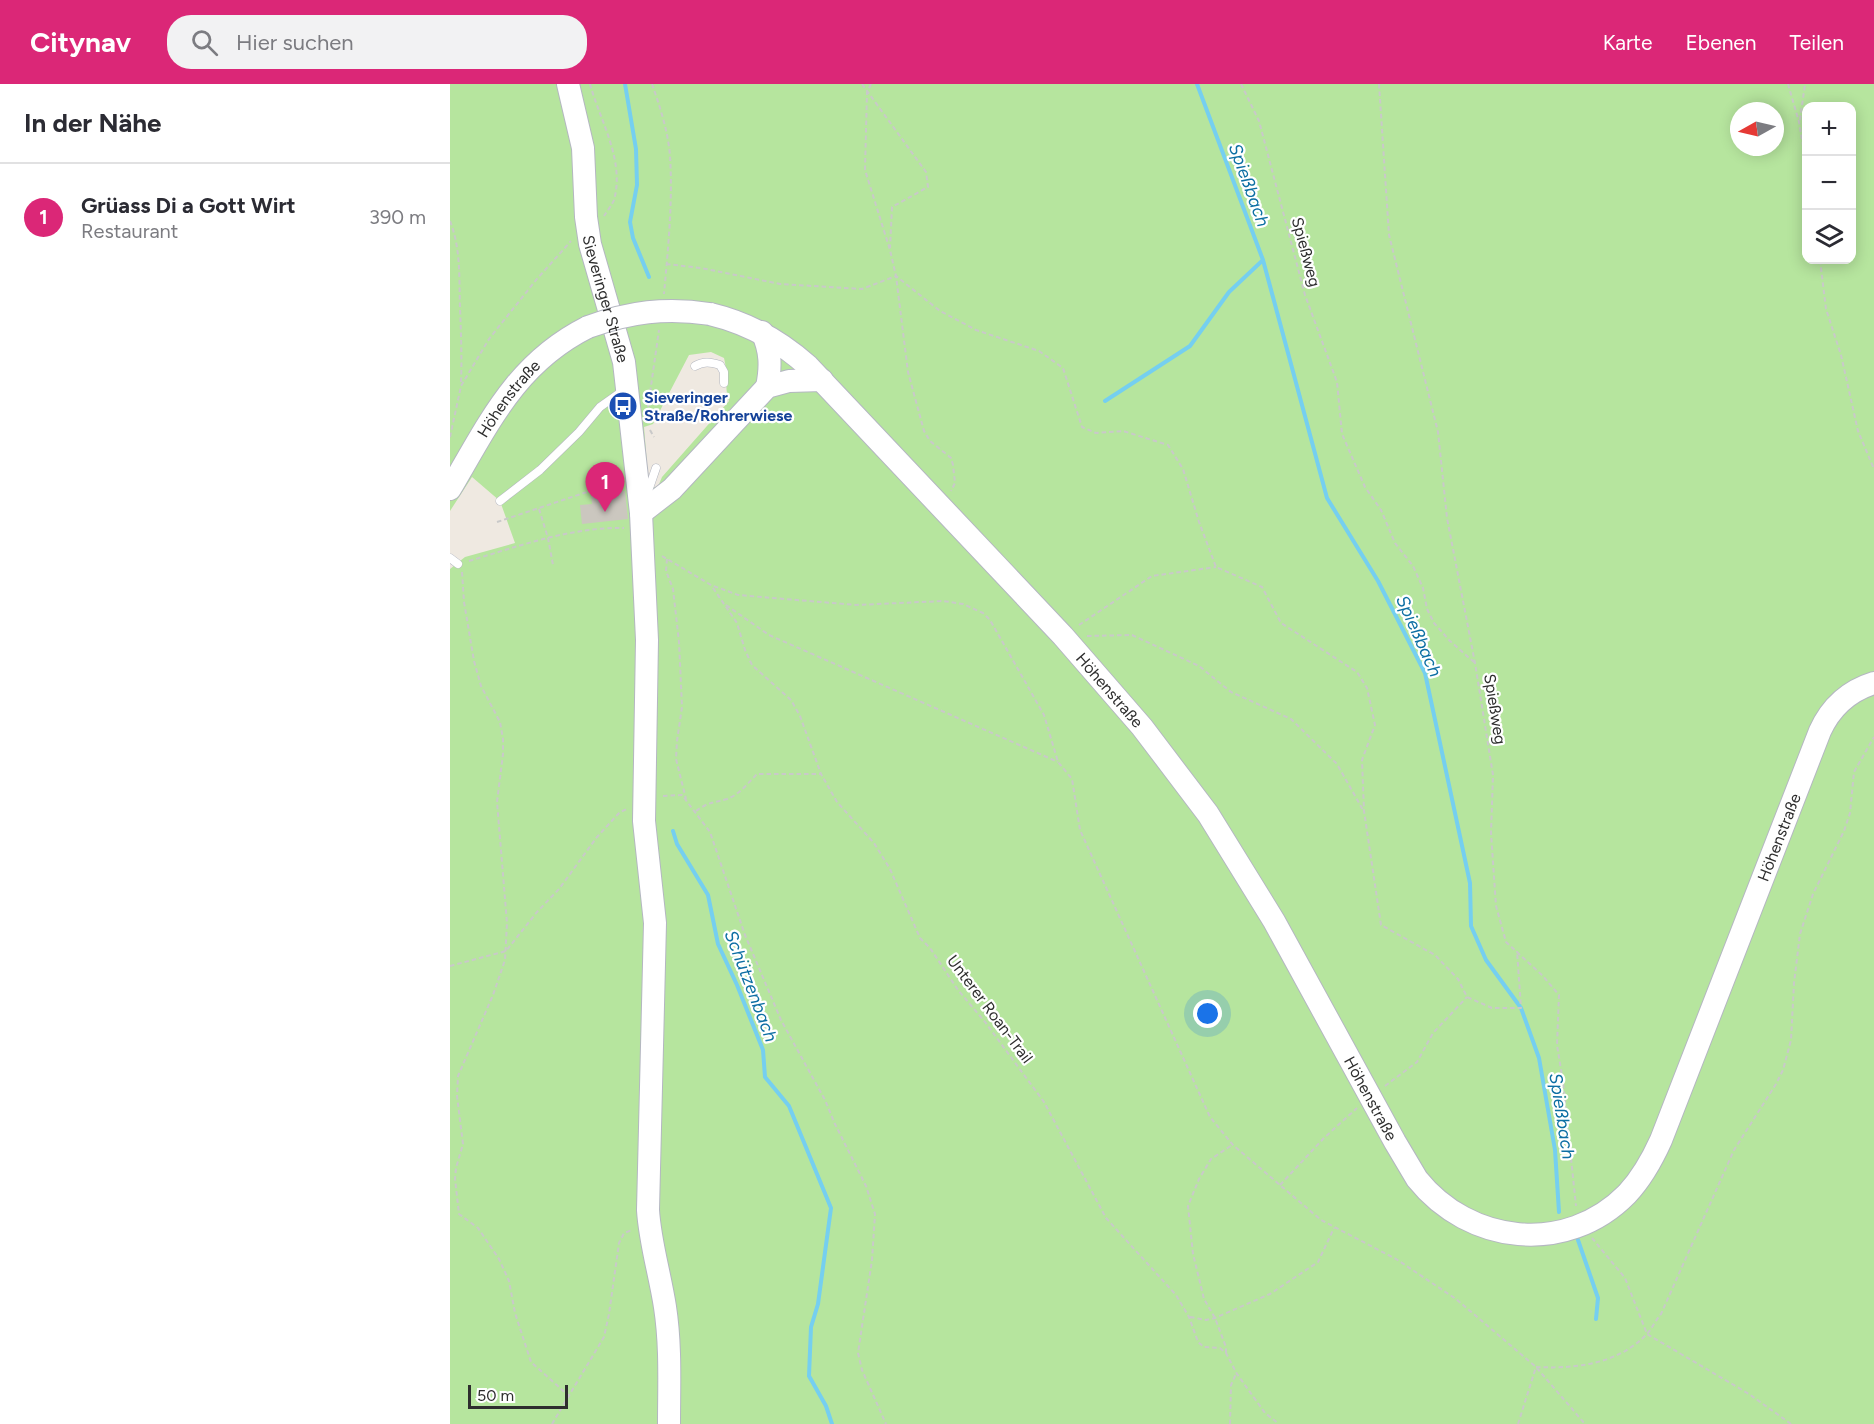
<!DOCTYPE html>
<html lang="de">
<head>
<meta charset="utf-8">
<style>
  body { margin:0; font-family:Figtree,sans-serif; background:#f2f2f3; color:#2b2b33 }
  .controls { position:absolute; right:18px; top:18px; display:grid; overflow:hidden; border-radius:12px; box-shadow:0 3px 15px #0003 }
  .controls button { width:54px; height:54px; display:grid; place-items:center; padding:0; border:0; border-bottom:2px solid #e1e1e2; background:#fff; color:#2b2b33; font:30px sans-serif }
  .compass { position:absolute; left:1280px; top:18px; width:54px; height:54px; border-radius:50%; background:#fff; box-shadow:0 3px 15px #0003; rotate:262deg }
  .scale { position:absolute; left:18px; bottom:15px; width:100px; box-sizing:border-box; padding-left:6px; border:3px solid #2e2e2e; border-top:0; font-size:16px; line-height:21px; white-space:nowrap; color:#2e2e2e; -webkit-text-stroke:4px #fff; paint-order:stroke }
  .you { position:absolute; left:758px; top:930px; width:21px; height:21px; margin:-15px; border:4px solid #fff; border-radius:50%; background:#1a73e8; box-shadow:0 0 0 9px #1a73e833 }
  .badge { display:grid; place-items:center; width:39px; height:39px; border-radius:50%; background:#db2777; color:#fff; font-size:20px; font-weight:700 }
  .pin { position:absolute; translate:-50% -50px; filter:drop-shadow(0 2px 3px #0008) }
  .pin::after { content:''; position:absolute; top:32px; width:21px; height:18px; background:inherit; clip-path:polygon(0 0,100% 0,50% 100%) }
  .list { margin:0; padding:0; list-style:none }
  h2 { display:flex; justify-content:space-between; align-items:center; height:78px; margin:0; padding:0 24px; font-size:26px }
  h2 small { font-size:20px; font-weight:400; color:#7c7c81 }
  .list li { display:grid; grid-template-columns:39px 1fr auto; gap:18px; align-items:center; box-sizing:border-box; height:108px; padding:0 24px; border-top:2px solid #e1e1e2 }
  .list b { display:block; font-size:22px; white-space:nowrap }
  .list p { margin:0; font-size:20px; white-space:nowrap; color:#7c7c81 }
  .list em { font-size:20px; font-style:normal; color:#7c7c81 }
  .icon { flex:none; width:33px; height:33px; fill:none; stroke:currentColor; stroke-width:2; stroke-linecap:round; stroke-linejoin:round }
  .map { position:relative; flex:none; width:1424px; height:1340px; overflow:hidden }
  header { display:flex; align-items:center; gap:36px; box-sizing:border-box; height:84px; padding:0 30px; background:#db2777; color:#fff }
  header strong { font-size:28px }
  nav { display:flex; gap:33px; margin-inline-start:auto; font-size:21px }
  .search { width:420px; height:54px; background:#f2f2f3; display:flex; align-items:center; gap:15px; box-sizing:border-box; padding:0 21px; border-radius:24px; color:#7c7c81; font-size:22px }
  main { display:flex }
  aside { flex:1; background:#fff }
  .map>svg:first-child { display:block }
</style>
</head>
<body>
<header>
<strong>Citynav</strong>
<div class="search"><svg class="icon" aria-label="search" viewBox="0 0 24 24"><circle cx="10" cy="10" r="6"/><path d="M15 15l6 6"/></svg>Hier suchen</div>
<nav><a>Karte</a><a>Ebenen</a><a>Teilen</a></nav>
</header>
<main>
<aside>
<h2>In der Nähe<small></small></h2>
<ul class="list">
<li><span class="badge">1</span><div><b>Grüass Di a Gott Wirt</b><p>Restaurant</p></div><em>390 m</em></li>
</ul>
</aside>
<div class="map">
<svg width="1424" height="1340" viewBox="0 0 1424 1340">
  <rect width="100%" height="100%" fill="#efe9e1"/>
  <path fill="#b6e59e" fill-rule="evenodd" d="M0 0H1424V1340H0V485L15 473 65 459 50 417 22 393 0 427ZM1356 22H1402V176H1356ZM1289 27H1325V63H1289ZM261 268 274 274C278 289 274 303 279 317L212 393 207 405 194 396 198 393 194 343 203 340 239 271Z"/>
  <g fill="none" stroke-linecap="round" stroke-linejoin="round">
    <path stroke="#75cff0" stroke-width="4" d="M175 0 186 65 187 101 180 138 183 154 199 193
      M747 0 813 176 877 414 928 497 975 589 1020 799 1021 842 1036 876 1071 924 1089 974 1105 1066 1109 1128
      M655 317 740 262 779 208 813 176
      M223 747 227 760 258 811 268 860 287 901 313 966 315 993 339 1022 381 1124 368 1220 361 1243 359 1292 376 1322 382 1340
      M1128 1156 1148 1214 1146 1235"/>
  </g>
  <path fill="#cbc7bf" d="M175 407 178 435 132 440 130 421 142 420 141 410Z"/>
  <g fill="none" stroke-linecap="round" stroke-linejoin="round">
    <g stroke="#b4b7c1" stroke-width="9">
      <path id="lane" d="M245 282C254 277 260 278 270 281L274 288V299
        M196 413 206 384
        M50 417 90 386 129 348 150 323 174 306
        M0 474 8 480"/>
    </g>
    <g stroke="#b4b7c1" stroke-width="24">
      <g id="secondary">
        <path id="s1" d="M118 0 133 64 136 133 140 160 174 278 191 429 197 556 194 737 205 839 198 1126C200 1159 210 1190 215 1223 221 1262 219 1301 219 1340"/>
        <path id="s2" d="M260 230C298 239 329 256 358 282L613 552 692 643 758 730 824 837 945 1058 967 1095C1019 1160 1116 1172 1177 1110 1192 1094 1202 1076 1211 1056L1370 647C1381 623 1398 607 1424 599"/>
        <path d="M312 248C321 267 321 283 317 303"/>
        <path id="s3" d="M0 405C39 339 66 279 138 243"/>
        <path d="M191 429 222 405 317 303 339 297 372 296"/>
      </g>
    </g>
    <path stroke="#c9c9c9" stroke-width="2" stroke-dasharray="4.5 3" stroke-linecap="butt" d="M140 0C150 37 175 76 164 116 162 121 157 127 154 132
      M202 0C210 23 218 47 220 72 223 117 218 165 214 210
      M412 0 476 88 478 103 442 123 440 164
      M421 0 417 8 415 86 440 166 446 192 458 288 474 347 480 357 501 374 503 381 505 399 501 407
      M791 0 809 37 855 211 887 298 892 350 915 403 931 426 945 459 963 482 973 504 977 525 984 539 1000 557 1025 579
      M929 0 939 151 988 348 997 434 1025 579 1043 691 1041 749 1046 822 1056 858 1093 892 1109 911 1107 961 1113 998 1126 1122
      M1338 0 1349 38 1356 80
      M1350 36 1355 0
      M0 137C11 165 9 194 10 224 11 249 12 274 11 299
      M1370 176 1376 225 1391 271 1408 347 1424 385
      M216 180 251 184 330 200 412 205 446 192 490 227 526 246 589 267 613 284 632 343 646 349 673 347 718 361 733 385 749 438 766 483 812 503 831 539 907 588 917 604 925 641 912 676 914 727 931 841 985 871 1008 895 1017 913 1042 924H1071L1067 867
      M198 323 209 246
      M200 346 204 353
      M0 353 11 302 39 255 86 196 121 157
      M89 425 98 454 103 481
      M47 438 137 408 171 404
      M212 472 261 501 288 511 406 521 493 517 513 520 533 529 540 536 594 631 608 678 622 695 630 746 760 1033 783 1061 871 1136 946 1175 1006 1215 1086 1283 1135 1340
      M217 475 216 487 223 505 229 558 232 623 227 657 226 675 236 715
      M19 477C69 462 121 443 174 444
      M12 488 14 518 24 577 31 602 50 638 53 655V670L47 718 57 839 55 876 43 911 8 992 7 1012 13 1060 6 1084 5 1095 9 1130 28 1144 49 1175 59 1197 65 1229 81 1278 119 1312
      M263 504 287 539 295 566 302 581 341 616 350 632 371 690 387 718 424 759 440 785 470 854 480 864 508 906 535 938 594 1018 656 1134 726 1211 739 1233 748 1258 754 1263 770 1264 776 1269 787 1290 815 1329 829 1340
      M276 521 319 551 608 678
      M629 541 702 492 766 483
      M637 552 682 551 749 582 781 608 841 635 887 680 913 726
      M213 712 232 711 260 748 295 851 331 936 375 1016 385 1040 416 1102 425 1130 422 1176 408 1269 412 1286 436 1340
      M246 727C258 718 263 719 277 715 289 711 299 698 307 690H371
      M0 882 56 867 87 828 109 805 147 753 170 728 177 725
      M935 1002 967 978 983 949 1017 913
      M830 1101 874 1054 907 1024
      M1142 1154 1175 1194 1197 1250 1299 1310 1341 1340
      M740 1233 756 1236 765 1234 820 1210 868 1178 884 1144
      M776 1269V1263L765 1234 754 1215 743 1170 738 1122 749 1095 761 1075 782 1061
      M1086 1283C1126 1285 1168 1280 1197 1250 1202 1244 1206 1236 1211 1230L1284 1066 1326 1000 1333 986 1341 956 1344 899 1350 850 1363 810 1394 747 1400 729 1404 688 1424 653
      M102 1340 154 1253 159 1230 169 1159 174 1149 182 1146
      M780 1340 781 1301 786 1290
      M1068 1340 1086 1283"/>
    <use href="#lane" stroke="#fff" stroke-width="8"/>
    <use href="#secondary" stroke="#fff" stroke-width="22"/>
    <g stroke="#b4b7c1" stroke-width="24" stroke-linecap="butt">
      <path id="secondary-bridge" d="M138 243C179 228 216 223 260 230"/>
    </g>
    <use href="#secondary-bridge" stroke="#fff" stroke-width="22"/>
  </g>
  <defs>
    <g id="bus-disc" transform="scale(1.5)"><circle r="9.5" fill="#1a4fb4" stroke="#fff"/><path d="M-5-6H5V4H4V6H2V4H-2V6H-4V4H-5ZM-3.5-4V0h7V-4ZM-3.5 1.2v1.5H-2V1.2ZM2 1.2v1.5H3.5V1.2Z" fill="#fff"/></g>
  </defs>
  <g fill-rule="evenodd">
    <use href="#bus-disc" x="173" y="322"/>
  </g>
  <g text-anchor="middle" dominant-baseline="central" stroke-width="4.5" stroke-linejoin="round" paint-order="stroke">
    <g font-size="16" fill="#2e2e2e" stroke="#fff">
      <text transform="translate(856 168) rotate(75)">Spießweg</text>
      <text stroke="none"><textPath href="#s1" startOffset="219">Sieveringer Straße</textPath></text>
      <text stroke="none"><textPath href="#s3" startOffset="108">Höhenstraße</textPath></text>
      <text stroke="none"><textPath href="#s2" startOffset="555">Höhenstraße</textPath></text>
      <text transform="translate(1045 625) rotate(81)">Spießweg</text>
      <text stroke="none"><textPath href="#s2" startOffset="1761">Höhenstraße</textPath></text>
      <text transform="translate(540 925) rotate(53)">Unterer Roan-Trail</text>
      <text stroke="none"><textPath href="#s2" startOffset="1041">Höhenstraße</textPath></text>
    </g>
    <g font-size="16" font-weight="bold" fill="#164399" stroke="#fff" text-anchor="start">
      <text x="194" y="313">Sieveringer<tspan x="194" dy="18">Straße/Rohrerwiese</tspan></text>
    </g>
    <g font-size="18" font-style="italic" fill="#0d6fa3" stroke="#fff">
      <text transform="translate(799 101) rotate(70)">Spießbach</text>
      <text transform="translate(969 552) rotate(66)">Spießbach</text>
      <text transform="translate(301 902) rotate(69)">Schützenbach</text>
      <text transform="translate(1112 1032) rotate(81)">Spießbach</text>
    </g>
  </g>
</svg>
<div class="controls">
<button>+</button>
<button>−</button>
<button><svg class="icon" aria-label="layers" viewBox="0 0 24 24"><path d="M12 4l9 5-9 5-9-5zM3 14l9 5 9-5"/></svg></button>
</div>
<svg class="compass" viewBox="-18 -18 36 36"><path d="M0-13l5 13h-10z" fill="#e53935"/><path d="M0 13l5-13h-10z" fill="#7c7c81"/></svg>
<div class="scale">50 m</div>
<div class="you"></div>
<div class="pin badge" style="left:155px;top:428px">1</div>
</div>
</main>
</body>
</html>
